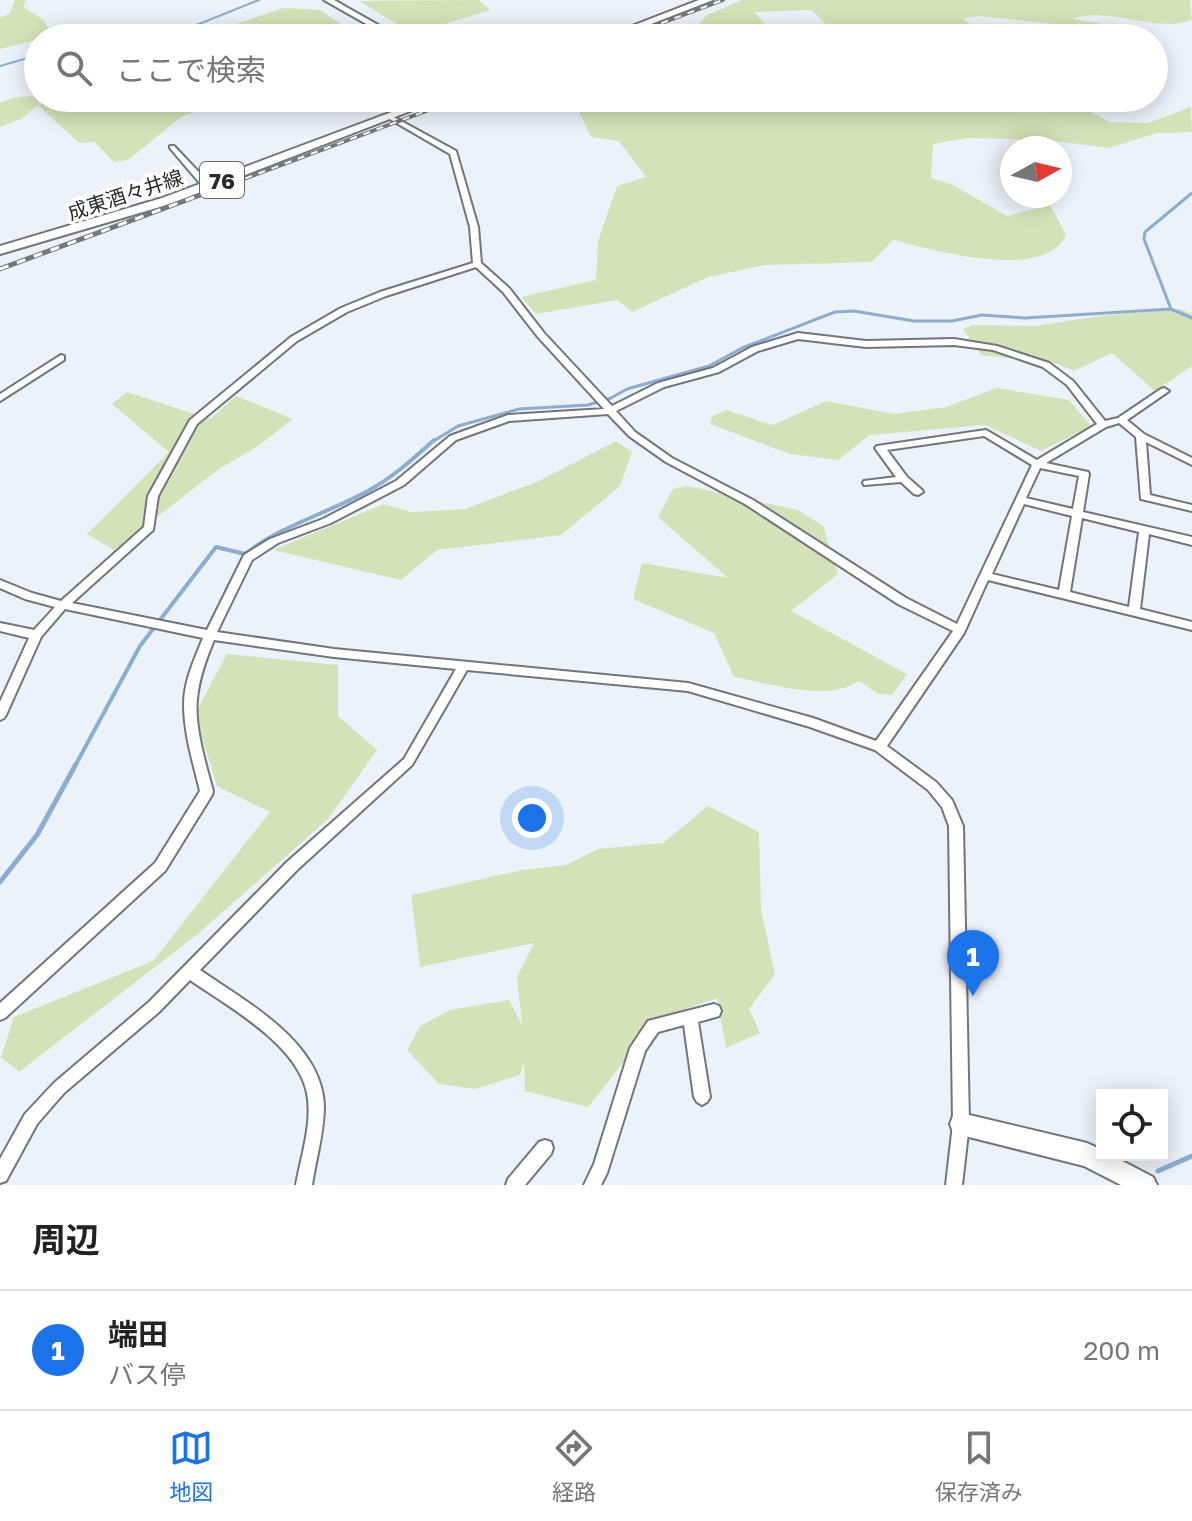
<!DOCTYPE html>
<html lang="ja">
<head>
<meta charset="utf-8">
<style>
  body { margin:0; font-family:"Golos Text","Noto Sans JP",sans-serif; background:#f6f6f6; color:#222 }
  .controls { position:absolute; right:24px; bottom:24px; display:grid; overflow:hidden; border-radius:0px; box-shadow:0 4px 20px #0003 }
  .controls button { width:72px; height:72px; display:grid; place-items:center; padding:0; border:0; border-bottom:2px solid #e0e0e0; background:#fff; color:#222; font:40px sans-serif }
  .compass { position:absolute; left:1000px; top:136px; width:72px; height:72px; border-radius:50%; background:#fff; box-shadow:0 4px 20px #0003; rotate:82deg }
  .you { position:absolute; left:532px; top:818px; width:28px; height:28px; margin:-20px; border:6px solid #fff; border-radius:50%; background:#1a73e8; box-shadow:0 0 0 12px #1a73e833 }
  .badge { display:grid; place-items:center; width:52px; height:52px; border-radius:50%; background:#1a73e8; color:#fff; font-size:26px; font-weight:700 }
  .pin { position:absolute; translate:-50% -66px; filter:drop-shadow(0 2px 4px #0008) }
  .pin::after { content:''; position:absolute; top:42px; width:28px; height:24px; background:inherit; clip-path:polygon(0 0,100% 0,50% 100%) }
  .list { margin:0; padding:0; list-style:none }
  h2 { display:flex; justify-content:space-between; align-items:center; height:104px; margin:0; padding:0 32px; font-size:34px }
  h2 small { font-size:26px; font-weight:400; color:#767676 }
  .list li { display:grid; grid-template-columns:52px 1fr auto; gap:24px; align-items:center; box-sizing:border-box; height:120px; padding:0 32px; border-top:2px solid #e0e0e0 }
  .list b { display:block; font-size:30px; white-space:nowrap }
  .list p { margin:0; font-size:26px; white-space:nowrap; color:#767676 }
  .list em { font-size:26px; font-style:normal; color:#767676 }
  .icon { flex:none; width:44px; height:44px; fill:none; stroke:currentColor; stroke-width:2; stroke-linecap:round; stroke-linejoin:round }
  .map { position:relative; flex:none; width:1192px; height:1185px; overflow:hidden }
  .search { position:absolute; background:#fff; box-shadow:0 4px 20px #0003; left:24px; right:24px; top:24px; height:88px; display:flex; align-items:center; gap:20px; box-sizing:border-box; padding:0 28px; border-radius:44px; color:#767676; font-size:30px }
  .sheet { height:224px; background:#fff }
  nav { display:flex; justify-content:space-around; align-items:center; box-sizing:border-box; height:112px; border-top:2px solid #e0e0e0; background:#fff; font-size:22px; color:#767676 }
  nav a { display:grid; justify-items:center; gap:4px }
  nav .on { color:#1a73e8 }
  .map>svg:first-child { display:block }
</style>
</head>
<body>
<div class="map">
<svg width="1192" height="1185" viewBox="0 0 1192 1185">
  <rect width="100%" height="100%" fill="#ecf2f9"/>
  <path fill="#d3e3b7" d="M15 0H26L23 7 44 20 52 36 0 49V18L10 13Z
    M478 0 490 10 413 34 359 1Z
    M742 0H1190L1192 20C1153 34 1109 5 1072 19L1104 24 1111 30 980 16 963 18 983 38H839L812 10 754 12 778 38H710L695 28 707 15Z
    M283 8 320 10 352 32 334 38H200C228 26 255 18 283 8Z
    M32 96 39 102V105L55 98H220L222 102 181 117 128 160 114 162 95 142 79 143 38 105 21 119 0 127V103L12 98Z
    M609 98H1064L1110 122 1148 123 1191 107 1192 132 1157 133 1109 148 1047 140 967 138 933 144 931 178 953 185 1007 216 1050 205 1066 235C1044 283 931 249 893 240L872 262 765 265 708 277 632 312 617 300 536 314 521 297 596 280 598 241 617 186 646 177 619 141 591 137 576 106Z
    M1181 309 1192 314V366L1155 391 1112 353 1074 371 1058 364 981 355 963 329 973 325 1036 326 1099 316Z
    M997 388 1069 400 1091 426 1041 451 985 425 870 435 838 460 790 454 710 424 713 416 726 410 773 425 826 401 894 414 946 407Z
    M127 392 210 419 236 396 293 419 258 446 219 469 114 550 87 534 169 452 112 404Z
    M616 441 632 452 620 486 561 535 437 550 401 580 273 550 384 504 411 512 465 509 539 481Z
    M687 486 798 510 823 526 838 574 791 611 907 674 892 695 878 694 859 681C825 703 771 683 734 677L714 633 633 599 642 563 728 578 658 517 673 489Z
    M227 654 338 665V716L377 750 328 819 199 933 19 1072 1 1057 14 1017 153 961 270 812 217 786 195 714Z
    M708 806 759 832 761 910 775 974 749 1009 760 1033 726 1048 717 998 659 1018 588 1107 525 1091 524 1063 520 1075 475 1089 439 1084 407 1050 420 1026 450 1010 509 1000 522 1025 517 977 534 943 420 967 411 895 522 870 566 865 598 849 663 843Z"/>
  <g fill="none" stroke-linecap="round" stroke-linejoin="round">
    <path stroke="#8baed0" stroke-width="2" d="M139 38 179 32 259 0
      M0 66 38 55"/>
    <path stroke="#8baed0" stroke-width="3" d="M1171 309 1144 239 1145 232 1192 193
      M432 442 458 426 519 409 588 405 611 398 627 389 709 366 742 348 835 312 854 311 914 321H952L982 315 1025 318 1171 309 1192 318"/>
    <path stroke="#8baed0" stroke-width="4" d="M75 766 140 646 216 547 245 554C281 526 325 514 366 492 392 478 412 460 434 440"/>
    <path stroke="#8baed0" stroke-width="5" d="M0 882 37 835 76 764
      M1158 1171 1192 1156"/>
    <g stroke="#71767c" stroke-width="4">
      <path id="street" d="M390 115 456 151 478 227 481 263 509 288 544 333 612 406 658 383 713 368 752 347 798 333 866 341 954 339 997 346 1049 363 1073 381 1105 421 1118 418 1161 389 1164 388 1169 391 1127 420 1144 434 1192 458V465L1146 442 1150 495 1192 505V511L1141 499 1136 437 1119 423 1106 427 1046 463 1088 472 1089 474 1083 512 1192 537V545L1149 534 1140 609 1192 622V630L988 580 964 633 887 746 936 782 952 800 963 826 969 1124 962 1185H946L953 1124 949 826 942 807 928 790 875 750 810 727 688 691 467 670 412 765 297 870 200 970C246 1002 322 1042 324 1106 324 1132 316 1159 312 1185H296C301 1156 313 1123 307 1093 297 1044 229 1007 190 980L159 1012 64 1093 37 1124 6 1181 0 1183V1159L25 1114 54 1083 149 1002 287 862 404 759 456 669 334 657 214 640C206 659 199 678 197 699 194 726 206 765 213 791L212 795 165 871 5 1018 0 1020V1003L155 863 200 791C193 762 184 734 184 704 184 681 195 658 203 638L65 609 41 637 6 715 4 718 0 720V702L29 638 0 631V623L34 630 55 607 25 599 0 588V580L32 593 61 601 144 527 148 496 190 420 291 337 341 308 380 292 473 263 470 227 450 154 388 118 387 117ZM476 267 503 292 538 337 604 409 508 415 450 436 396 481 323 519 270 539 244 555 207 630 72 603 153 530 158 496 197 424 297 341 347 312 386 296ZM798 339 866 347 954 345 993 350 1043 367 1067 385 1097 424 1037 460 986 430 877 446 875 448 896 477 864 481 863 483 864 485 901 482 914 494 918 495 923 492 922 490 907 477 887 450 984 436 1032 465 957 624 906 598 753 500 672 458 635 432 616 411 664 387 719 372 758 351ZM608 414 629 436 666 462 745 504 898 604 953 631 876 741 813 718 688 683 334 649 217 632 252 560 278 543 331 523 404 485 456 440 509 421ZM1040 468 1079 476 1073 509 1026 498ZM1024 504 1072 516 1059 590 992 574ZM1082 518 1139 532 1129 607 1070 592Z
        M170 146H174L210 184V188H204L170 148Z
        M61 355 64 356V360L0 401V394Z
        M714 1004 719 1006 721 1011 719 1016 698 1022 710 1097 707 1102 702 1105 697 1102 694 1097 684 1025 658 1032 645 1051 607 1173 601 1185H584L594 1164 630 1048 648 1021Z
        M545 1140 551 1142 553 1148 551 1154 525 1185H506L508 1179 539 1142Z"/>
    </g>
    <g stroke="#71767c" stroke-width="4">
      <path id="secondary" d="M324 0H334L401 38H391Z
        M961 1113 1087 1143 1102 1150V1155H1111L1153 1177 1157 1185H1121L1084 1166 961 1135 953 1132 950 1124 953 1116Z"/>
    </g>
    <g stroke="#71767c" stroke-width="4">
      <path id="primary" d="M699 0H713L615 38H601Z
        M429 98H444L170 204 0 254V246L162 198Z"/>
    </g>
    <use href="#street" fill="#fff" fill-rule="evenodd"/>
    <use href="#secondary" fill="#fff" fill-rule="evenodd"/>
    <use href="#primary" fill="#fff" fill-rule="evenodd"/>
    <g stroke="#74787c" stroke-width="4">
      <path id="rail-far1" d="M622 38 723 0
        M206 193 461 98"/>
    </g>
    <g stroke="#74787c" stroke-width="5">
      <path id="rail" d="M0 269 211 191"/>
    </g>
    <use href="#rail-far1" stroke="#fff" stroke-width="2" stroke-dasharray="7" stroke-linecap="butt"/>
    <use href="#rail" stroke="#fff" stroke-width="3" stroke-dasharray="9" stroke-linecap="butt"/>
  </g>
  <g text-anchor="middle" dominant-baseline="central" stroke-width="7" stroke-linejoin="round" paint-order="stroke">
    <g font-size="20" fill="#27292c" stroke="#fff">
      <text transform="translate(125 194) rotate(-18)">成東酒々井線</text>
    </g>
    <rect fill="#fff" stroke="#68696b" stroke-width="2" x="200" y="162" width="44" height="36" rx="6"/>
    <g font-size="22" font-weight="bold" fill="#27292c">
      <text x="222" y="180">76</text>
    </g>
  </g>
</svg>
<div class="controls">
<button><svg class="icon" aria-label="locate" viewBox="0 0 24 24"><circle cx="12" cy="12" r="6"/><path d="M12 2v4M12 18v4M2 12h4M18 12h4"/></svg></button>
</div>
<svg class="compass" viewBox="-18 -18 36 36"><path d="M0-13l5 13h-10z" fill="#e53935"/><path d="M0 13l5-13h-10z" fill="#767676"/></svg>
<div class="you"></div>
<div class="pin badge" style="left:973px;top:996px">1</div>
<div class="search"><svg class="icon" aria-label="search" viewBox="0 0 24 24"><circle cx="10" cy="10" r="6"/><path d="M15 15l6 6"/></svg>ここで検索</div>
</div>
<section class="sheet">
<h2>周辺<small></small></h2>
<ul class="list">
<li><span class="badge">1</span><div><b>端田</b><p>バス停</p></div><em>200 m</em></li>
</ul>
</section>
<nav>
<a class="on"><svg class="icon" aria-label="map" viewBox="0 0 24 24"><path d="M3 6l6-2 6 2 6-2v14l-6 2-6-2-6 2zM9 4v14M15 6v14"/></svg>地図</a>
<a><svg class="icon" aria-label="directions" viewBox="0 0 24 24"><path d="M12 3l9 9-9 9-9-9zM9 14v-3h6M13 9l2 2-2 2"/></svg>経路</a>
<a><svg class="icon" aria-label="saved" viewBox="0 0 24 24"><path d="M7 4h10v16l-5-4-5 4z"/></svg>保存済み</a>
</nav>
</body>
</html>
